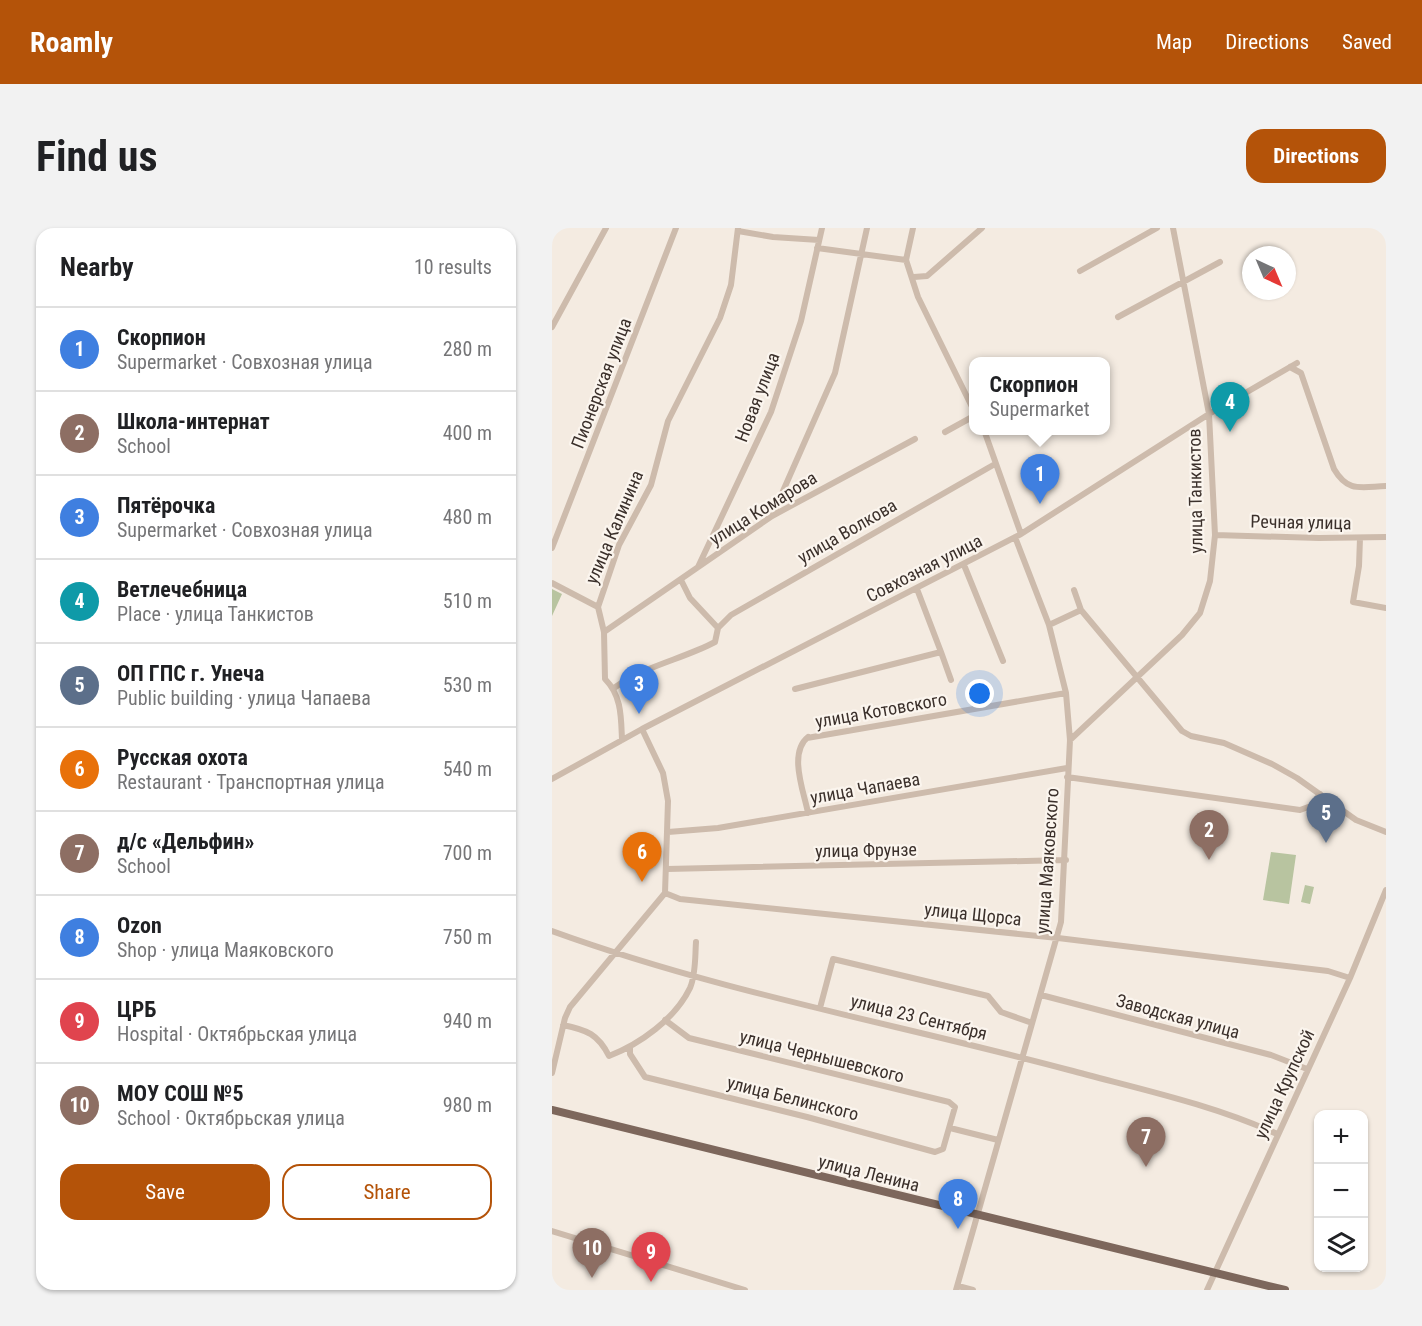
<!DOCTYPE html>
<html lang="en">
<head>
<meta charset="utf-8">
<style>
  body { margin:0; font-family:"Roboto Condensed",sans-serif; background:#f2f2f2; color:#202124 }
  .controls { position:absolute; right:18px; bottom:18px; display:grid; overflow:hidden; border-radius:12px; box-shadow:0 2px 4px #0004 }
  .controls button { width:54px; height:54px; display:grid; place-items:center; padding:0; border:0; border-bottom:2px solid #e0e0e0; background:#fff; color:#202124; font:30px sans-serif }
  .compass { position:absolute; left:690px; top:18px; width:54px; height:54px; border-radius:50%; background:#fff; box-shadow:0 2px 4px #0004; rotate:136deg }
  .you { position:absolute; left:428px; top:466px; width:21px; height:21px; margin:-15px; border:4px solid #fff; border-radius:50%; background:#1a73e8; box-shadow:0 0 0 9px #1a73e833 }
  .badge { display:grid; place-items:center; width:39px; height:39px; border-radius:50%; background:#b45309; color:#fff; font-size:20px; font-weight:700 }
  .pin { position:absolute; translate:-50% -50px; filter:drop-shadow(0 2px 3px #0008) }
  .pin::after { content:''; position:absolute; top:32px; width:21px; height:18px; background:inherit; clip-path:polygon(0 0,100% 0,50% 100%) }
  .popup { position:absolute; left:417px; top:129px; width:141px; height:78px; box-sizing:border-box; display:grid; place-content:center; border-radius:12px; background:#fff; filter:drop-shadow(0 2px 4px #0005); font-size:20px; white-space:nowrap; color:#757577 }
  .popup b { font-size:22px; color:#202124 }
  .popup::after { content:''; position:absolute; left:50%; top:100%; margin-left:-12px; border:12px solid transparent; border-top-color:#fff }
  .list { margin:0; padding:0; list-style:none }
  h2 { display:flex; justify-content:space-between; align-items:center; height:78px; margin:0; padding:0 24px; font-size:26px }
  h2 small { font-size:20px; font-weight:400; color:#757577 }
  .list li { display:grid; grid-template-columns:39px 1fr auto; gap:18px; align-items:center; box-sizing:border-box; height:84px; padding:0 24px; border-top:2px solid #e0e0e0 }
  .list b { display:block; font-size:22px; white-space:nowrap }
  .list p { margin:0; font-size:20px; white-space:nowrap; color:#757577 }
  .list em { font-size:20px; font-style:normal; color:#757577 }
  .actions { display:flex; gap:12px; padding:18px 24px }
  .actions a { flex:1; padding:14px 0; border:2px solid #b45309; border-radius:18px; text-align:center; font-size:21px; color:#b45309 }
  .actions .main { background:#b45309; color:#fff }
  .icon { flex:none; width:33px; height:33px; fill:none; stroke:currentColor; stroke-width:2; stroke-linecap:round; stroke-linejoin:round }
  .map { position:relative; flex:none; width:834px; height:1062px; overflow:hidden; border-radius:18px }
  header { display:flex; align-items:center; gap:36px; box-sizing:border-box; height:84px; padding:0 30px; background:#b45309; color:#fff }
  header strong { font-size:28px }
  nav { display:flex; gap:33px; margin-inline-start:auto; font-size:21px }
  .intro { display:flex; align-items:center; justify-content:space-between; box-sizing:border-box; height:144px; padding:0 36px }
  h1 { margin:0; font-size:42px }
  .button { padding:15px 27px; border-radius:18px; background:#b45309; color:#fff; font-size:21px; font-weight:700 }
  main { display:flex; gap:36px; padding:0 36px }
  aside { flex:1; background:#fff; border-radius:18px; box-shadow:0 2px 4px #0004 }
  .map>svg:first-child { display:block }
</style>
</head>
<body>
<header>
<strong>Roamly</strong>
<nav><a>Map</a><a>Directions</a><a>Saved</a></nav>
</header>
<div class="intro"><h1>Find us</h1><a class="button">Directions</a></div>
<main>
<aside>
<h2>Nearby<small>10 results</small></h2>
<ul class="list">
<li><span class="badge" style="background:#3f7fe0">1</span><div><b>Скорпион</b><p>Supermarket · Совхозная улица</p></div><em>280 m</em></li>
<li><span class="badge" style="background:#8d6e63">2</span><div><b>Школа-интернат</b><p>School</p></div><em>400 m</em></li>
<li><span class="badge" style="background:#3f7fe0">3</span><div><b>Пятёрочка</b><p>Supermarket · Совхозная улица</p></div><em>480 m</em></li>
<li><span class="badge" style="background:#0f9aa8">4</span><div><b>Ветлечебница</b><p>Place · улица Танкистов</p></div><em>510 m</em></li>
<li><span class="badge" style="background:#5c6f8a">5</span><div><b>ОП ГПС г. Унеча</b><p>Public building · улица Чапаева</p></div><em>530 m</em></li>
<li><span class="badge" style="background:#e8710a">6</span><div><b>Русская охота</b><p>Restaurant · Транспортная улица</p></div><em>540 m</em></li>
<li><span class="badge" style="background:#8d6e63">7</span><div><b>д/с «Дельфин»</b><p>School</p></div><em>700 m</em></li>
<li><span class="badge" style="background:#3f7fe0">8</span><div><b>Ozon</b><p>Shop · улица Маяковского</p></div><em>750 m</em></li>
<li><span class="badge" style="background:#e0444e">9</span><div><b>ЦРБ</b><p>Hospital · Октябрьская улица</p></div><em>940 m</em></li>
<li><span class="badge" style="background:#8d6e63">10</span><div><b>МОУ СОШ №5</b><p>School · Октябрьская улица</p></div><em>980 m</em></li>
</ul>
<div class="actions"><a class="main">Save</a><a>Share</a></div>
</aside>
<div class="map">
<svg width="834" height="1062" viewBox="0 0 834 1062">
  <rect width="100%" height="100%" fill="#f4ebe1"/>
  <path fill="#b8c4a0" d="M0 361 10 366 0 388Z
    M719 624 744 627 737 676 711 672Z
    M753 657 762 659 758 676 749 674Z"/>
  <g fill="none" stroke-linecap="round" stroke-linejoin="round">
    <path stroke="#cdbbac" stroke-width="6" d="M361 0 354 32 366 69 422 183
      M186 3 221 9 267 12
      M265 20 354 32
      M528 43 605 0
      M362 49 375 48 430 0
      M566 89 668 34
      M0 99 54 0
      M738 139 749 145 782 241C796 265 809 259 834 258
      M432 202 469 306
      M393 204 422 188
      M220 288 283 145 315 0
      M663 307 767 310 834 309
      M808 310 807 338 801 374 834 380
      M0 320 124 0
      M412 337 451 433
      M146 339 219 184 249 93 270 0
      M129 352 138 370 166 400
      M0 355 46 379
      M522 362 529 382
      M497 397 529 382 630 503 639 508 672 515 720 536 745 550 804 592 834 604
      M166 400 179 387 443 236
      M52 404 220 288 363 211
      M389 424 399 452
      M62 460C92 438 131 431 163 414L166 400
      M243 461 389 424 365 361
      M90 501 111 545 116 573 113 665
      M256 509C236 525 252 564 256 585
      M255 510 514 465
      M70 512C69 490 70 468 53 451L52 404 46 379 67 317 99 257 116 193 168 90 179 57 186 0
      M518 512 630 407 648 385 658 353 663 307 657 186 621 0
      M515 549 748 582 759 578 768 566
      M0 551 90 501 469 306 657 186 745 135
      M116 604 166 600 515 540
      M115 641 514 632
      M113 665 128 671 506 710 776 743 798 750
      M0 703C168 764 345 796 517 842 587 861 659 876 725 906
      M489 767 719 827 755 841
      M268 780 281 731 436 768 449 784 480 795
      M11 797C35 802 46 806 57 828 88 816 123 791 138 760 144 746 143 728 144 714
      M78 820V826L93 849 255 889 383 924 391 921 403 879 397 874 137 810 113 792
      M0 845 13 790 18 779 113 665
      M398 900 446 912
      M0 1003 193 1062
      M406 1058 421 1062
      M404 1062 509 694 518 512 514 465 497 397 463 309
      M655 1062 798 750 834 662"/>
    <path stroke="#7d675c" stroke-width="8" d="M0 882 733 1062"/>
  </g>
  <g text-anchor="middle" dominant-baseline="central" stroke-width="4.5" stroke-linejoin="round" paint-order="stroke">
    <g font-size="18" fill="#3b302b" stroke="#fbf5ee">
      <text transform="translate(49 155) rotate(-69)">Пионерская улица</text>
      <text transform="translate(205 169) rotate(-69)">Новая улица</text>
      <text transform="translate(643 263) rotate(-91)">улица Танкистов</text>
      <text transform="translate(211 280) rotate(-32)">улица Комарова</text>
      <text transform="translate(749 294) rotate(1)">Речная улица</text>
      <text transform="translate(62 299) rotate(-67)">улица Калинина</text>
      <text transform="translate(295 303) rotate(-30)">улица Волкова</text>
      <text transform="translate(372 340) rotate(-27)">Совхозная улица</text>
      <text transform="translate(329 482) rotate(-10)">улица Котовского</text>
      <text transform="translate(313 560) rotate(-10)">улица Чапаева</text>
      <text transform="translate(314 622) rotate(-1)">улица Фрунзе</text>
      <text transform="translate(495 633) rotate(-86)">улица Маяковского</text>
      <text transform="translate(421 686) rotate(6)">улица Щорса</text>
      <text transform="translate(626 788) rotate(15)">Заводская улица</text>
      <text transform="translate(367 789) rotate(14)">улица 23 Сентября</text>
      <text transform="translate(270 828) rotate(14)">улица Чернышевского</text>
      <text transform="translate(732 856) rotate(-65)">улица Крупской</text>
      <text transform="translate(241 870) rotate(14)">улица Белинского</text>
      <text transform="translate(317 945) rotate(14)">улица Ленина</text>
    </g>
  </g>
</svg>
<div class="controls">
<button>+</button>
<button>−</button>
<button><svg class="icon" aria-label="layers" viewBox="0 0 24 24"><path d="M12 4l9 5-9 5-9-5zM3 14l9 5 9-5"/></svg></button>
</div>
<svg class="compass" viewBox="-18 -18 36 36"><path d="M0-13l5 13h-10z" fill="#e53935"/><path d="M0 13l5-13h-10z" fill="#757577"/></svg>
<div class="you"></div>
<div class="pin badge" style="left:488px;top:276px;background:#3f7fe0">1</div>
<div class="popup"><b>Скорпион</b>Supermarket</div>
<div class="pin badge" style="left:657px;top:632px;background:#8d6e63">2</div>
<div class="pin badge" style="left:87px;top:486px;background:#3f7fe0">3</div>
<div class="pin badge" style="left:678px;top:204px;background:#0f9aa8">4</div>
<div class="pin badge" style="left:774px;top:615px;background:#5c6f8a">5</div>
<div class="pin badge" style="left:90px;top:654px;background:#e8710a">6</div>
<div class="pin badge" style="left:594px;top:939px;background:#8d6e63">7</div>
<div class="pin badge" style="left:406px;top:1001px;background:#3f7fe0">8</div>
<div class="pin badge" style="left:99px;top:1054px;background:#e0444e">9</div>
<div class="pin badge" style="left:40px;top:1050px;background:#8d6e63">10</div>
</div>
</main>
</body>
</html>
